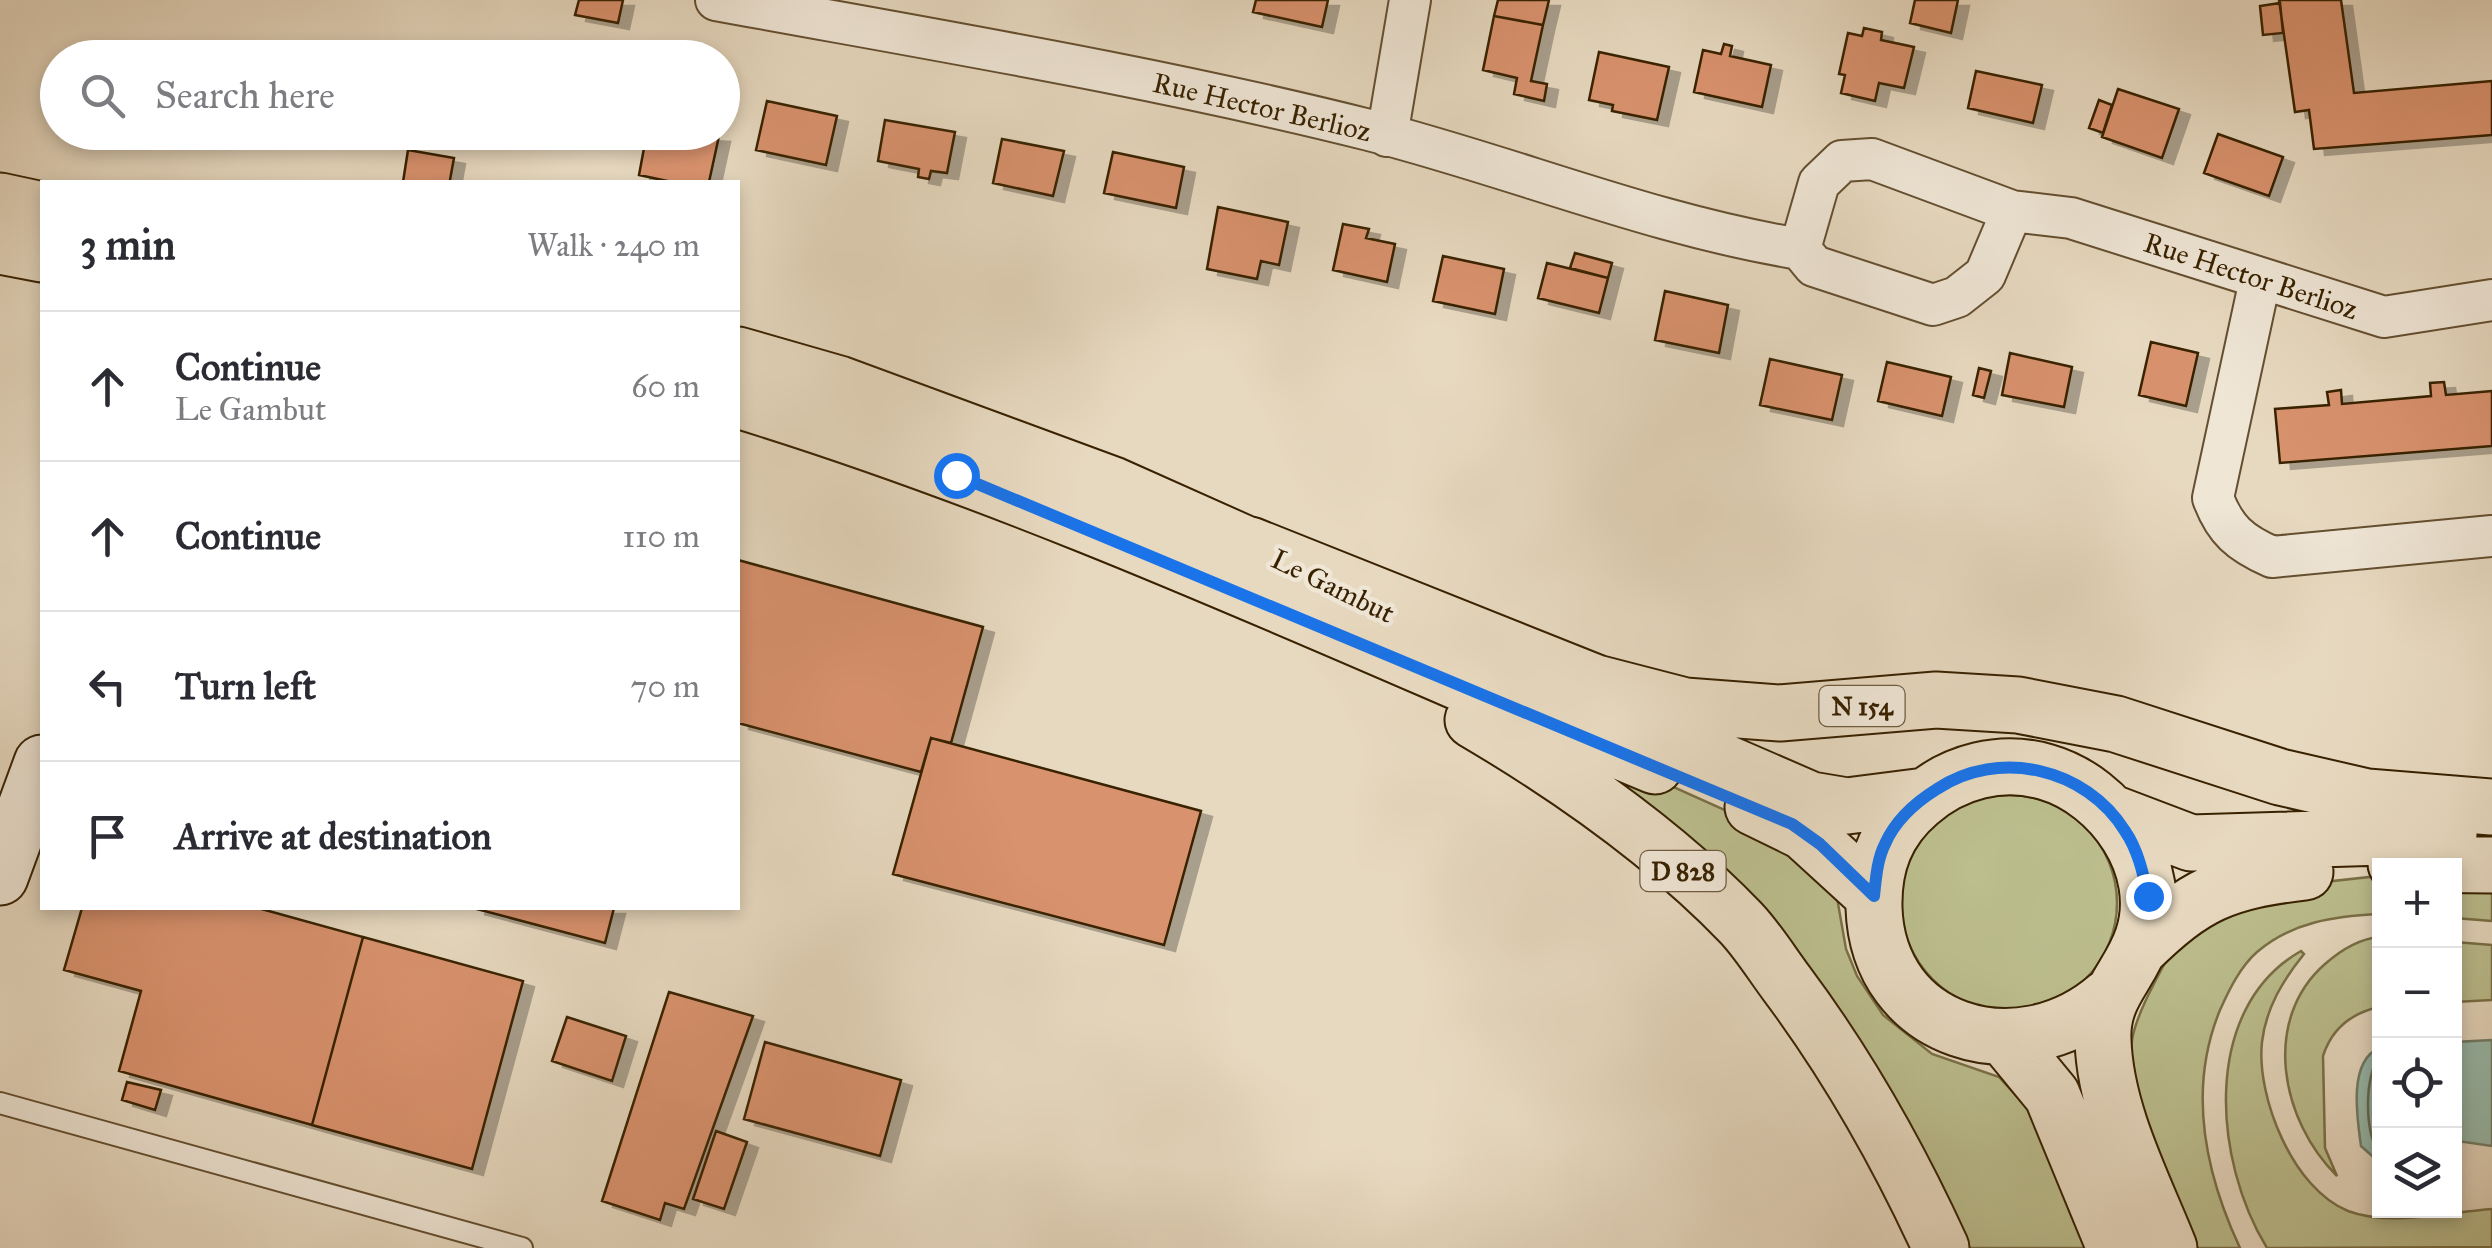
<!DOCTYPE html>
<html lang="en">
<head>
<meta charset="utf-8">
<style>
  body { margin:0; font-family:"IM FELL Great Primer",serif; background:#f7f7f7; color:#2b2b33 }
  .controls { position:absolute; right:30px; bottom:30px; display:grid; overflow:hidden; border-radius:0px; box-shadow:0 5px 15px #0003 }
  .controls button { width:90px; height:90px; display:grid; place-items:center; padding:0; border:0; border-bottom:2px solid #e1e1e2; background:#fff; color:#2b2b33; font:50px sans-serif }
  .stop { position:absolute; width:30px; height:30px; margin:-22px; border:8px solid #1a73e8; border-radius:50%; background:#fff }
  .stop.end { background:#1a73e8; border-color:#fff; box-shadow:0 2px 10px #0008 }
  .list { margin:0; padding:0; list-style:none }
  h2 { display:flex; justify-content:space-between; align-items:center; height:130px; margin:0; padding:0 40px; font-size:42px }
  h2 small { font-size:32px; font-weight:400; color:#7c7c81 }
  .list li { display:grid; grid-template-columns:65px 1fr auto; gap:30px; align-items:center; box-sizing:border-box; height:150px; padding:0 40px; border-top:2px solid #e1e1e2 }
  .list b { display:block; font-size:38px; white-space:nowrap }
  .list p { margin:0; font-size:32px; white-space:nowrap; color:#7c7c81 }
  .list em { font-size:32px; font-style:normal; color:#7c7c81 }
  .icon { flex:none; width:55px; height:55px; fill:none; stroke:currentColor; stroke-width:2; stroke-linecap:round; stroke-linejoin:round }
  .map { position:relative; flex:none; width:2492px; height:1248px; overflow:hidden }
  .search { position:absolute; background:#fff; box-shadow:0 5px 15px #0003; left:40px; top:40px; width:700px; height:110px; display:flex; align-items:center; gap:25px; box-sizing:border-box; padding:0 35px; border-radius:55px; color:#7c7c81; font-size:38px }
  .panel { position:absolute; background:#fff; box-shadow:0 5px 15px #0003; left:40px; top:180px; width:700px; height:730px; border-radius:0px }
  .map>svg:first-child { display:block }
</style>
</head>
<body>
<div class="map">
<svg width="2492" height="1248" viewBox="0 0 2492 1248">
  <defs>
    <filter id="shadow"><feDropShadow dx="11" dy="6" stdDeviation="0" flood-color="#0004"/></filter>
  </defs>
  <rect width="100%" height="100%" fill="#e7d9c0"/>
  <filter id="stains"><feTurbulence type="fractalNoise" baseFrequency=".002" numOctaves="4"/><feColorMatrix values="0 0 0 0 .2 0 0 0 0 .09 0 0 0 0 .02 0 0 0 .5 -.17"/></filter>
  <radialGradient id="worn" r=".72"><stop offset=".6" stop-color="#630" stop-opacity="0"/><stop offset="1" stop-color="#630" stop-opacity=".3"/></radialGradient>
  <path fill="#bcbe8e" stroke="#7a7047" stroke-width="2.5" d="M1600 754 1785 837 1836 892 1846 949 1857 976 1883 1015 1932 1054 1999 1077 2031 1112 2087 1248H1962L1593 772Z
    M1901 903a108 108 0 1 1 216 0a108 108 0 1 1-216 0Z
    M2379 876V914C2335 916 2292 922 2257 952 2240 967 2229 990 2220 1010 2187 1090 2205 1173 2240 1248H2194C2175 1198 2124 1090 2132 1040 2137 1010 2163 968 2177 940L2278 887Z
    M2455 879 2492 880V921L2455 918Z
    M2379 937V1007C2352 1013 2332 1028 2323 1056L2325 1148 2337 1176C2281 1121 2261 1020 2325 964 2341 950 2358 939 2379 937Z
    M2455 942 2492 945V1000L2455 1002Z
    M2301 951 2304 954C2283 980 2266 1008 2262 1042 2256 1097 2293 1189 2348 1211 2390 1227 2448 1212 2492 1209V1247L2267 1248C2213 1160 2201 1008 2301 951Z"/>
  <path fill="#98bbad" stroke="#727d68" stroke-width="2.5" d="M2492 1040V1146L2458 1141 2455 1147V1042Z
    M2379 1048H2380L2379 1162 2361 1146C2357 1117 2348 1062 2379 1048Z"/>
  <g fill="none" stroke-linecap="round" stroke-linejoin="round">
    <path stroke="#686e56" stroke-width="2.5" d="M2380 1058C2364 1071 2364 1139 2380 1152"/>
  </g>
  <path fill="#d9926e" stroke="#382100" stroke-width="2.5" filter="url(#shadow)" d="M579 0H623L618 23 575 15Z
    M1256 0H1328L1322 27 1253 12Z
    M1498 0H1549L1543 25 1494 16Z
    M1915 0H1958L1951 33 1910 23Z
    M2279 0H2341L2354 93 2492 81V135L2314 149 2309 110 2295 112Z
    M2280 3 2283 33 2263 35 2260 6Z
    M1494 16 1543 25 1531 81 1547 84 1544 101 1514 94 1517 78 1483 70Z
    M1864 28 1882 32 1881 40 1914 47 1904 88 1879 83 1875 101 1841 93 1845 75 1839 74 1848 33 1862 36Z
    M1724 44 1732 46 1730 56 1771 65 1762 107 1694 92 1703 50 1721 54Z
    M1599 52 1669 67 1657 120 1612 111 1613 105 1589 100Z
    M1976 71 2042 85 2033 123 1968 108Z
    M2118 89 2179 109 2162 158 2102 137Z
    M2099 100 2112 105 2103 133 2089 128Z
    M767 101 837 116 826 165 756 150Z
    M885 120 955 132 947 173 931 171 929 179 918 177 919 169 878 161Z
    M647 132 719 136 709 182H672L639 175Z
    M2218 134 2283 157 2269 196 2204 173Z
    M1002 139 1064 151 1053 196 993 183Z
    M408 150 454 158 450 180 455 182H403Z
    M1113 152 1184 167 1176 208 1104 193Z
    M1218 207 1288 222 1279 265 1261 261 1257 279 1207 269Z
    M1343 224 1369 229 1366 238 1395 244 1387 282 1333 270Z
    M1575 253 1612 263 1608 278 1570 268Z
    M1443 256 1504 269 1495 314 1433 301Z
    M1547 263 1608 278 1599 313 1538 298Z
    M1665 291 1728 305 1719 353 1655 340Z
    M2151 342 2198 353 2186 406 2139 395Z
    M2010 353 2072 367 2064 407 2002 395Z
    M1770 359 1842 375 1832 420 1760 405Z
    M1887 362 1951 377 1942 416 1878 401Z
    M1979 368 1991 371 1984 398 1973 395Z
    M2444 382 2446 395 2492 391V446L2280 463 2275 409 2329 405 2327 392 2341 390 2342 404 2431 396 2430 383Z
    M738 560 983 627 951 743 931 738 921 772 738 723Z
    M931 738 1201 811 1164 945 893 874Z
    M82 908H258L363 937 312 1125 119 1071 141 991 64 970Z
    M473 908H614L605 943Z
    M363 937 523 981 472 1169 312 1125Z
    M669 992 753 1016 684 1209 665 1203 660 1220 602 1201Z
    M567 1017 626 1036 612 1081 552 1061Z
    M765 1042 901 1080 880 1156 744 1119Z
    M127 1082 161 1090 155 1110 122 1100Z
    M716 1131 747 1142 724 1209 693 1199Z"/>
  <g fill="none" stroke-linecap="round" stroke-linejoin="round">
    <g stroke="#644f30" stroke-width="24">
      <path id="lane" d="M0 1103 522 1248"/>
    </g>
    <g stroke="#644f30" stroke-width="44">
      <path id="street" d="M716 0C934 40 1154 76 1369 130 1514 167 1652 225 1800 249
        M1387 136 1410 0
        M2012 211 1985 275 1957 297 1933 305 1814 266 1800 249 1819 183 1842 161 1872 159 2012 211 2071 218 2384 317 2492 300
        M2260 280 2213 498C2225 530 2240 543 2272 557L2492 536"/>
    </g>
    <g stroke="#382100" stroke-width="59">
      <path id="secondary" d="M0 877 42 763"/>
    </g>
    <g stroke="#382100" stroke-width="59">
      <path id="primary" d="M0 201 42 210
        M0 246 42 254
        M738 355 839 384 1113 485 1281 560
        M738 400C1052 496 1352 639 1655 766
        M1250 545 1596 683 1685 706 1780 713 1936 700 2018 705 2116 724 2280 777 2367 797 2492 807
        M1617 716 1811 800 1847 806 1925 796
        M1473 720C1568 776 1664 843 1741 923 1758 941 1772 964 1787 984 1849 1067 1898 1154 1941 1248
        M1753 807 1804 832 1874 896
        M2112 813 2191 843 2449 835
        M2396 864 2492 865
        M2138 950C2195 894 2225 881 2305 872
        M2108 997C2018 1075 1878 1033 1874 908 1873 865 1886 830 1919 802 1954 771 2002 759 2046 772 2112 791 2166 868 2143 937 2130 977 2101 994 2103 1040 2105 1111 2143 1183 2169 1248
        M2006 1039 2052 1095 2115 1248"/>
    </g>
    <use href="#lane" stroke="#efe6d6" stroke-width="20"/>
    <use href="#street" stroke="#efe6d6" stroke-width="40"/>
    <use href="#secondary" stroke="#efe6d6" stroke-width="55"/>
    <use href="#primary" stroke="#e7d9c0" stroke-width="55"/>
  </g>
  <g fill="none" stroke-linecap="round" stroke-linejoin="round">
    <path stroke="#1a73e8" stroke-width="12" d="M956 475 1792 824 1820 844 1874 896C1876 878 1877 860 1885 844 1895 821 1916 802 1937 789 1999 748 2086 768 2125 831 2138 850 2143 873 2148 896"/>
  </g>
  <g text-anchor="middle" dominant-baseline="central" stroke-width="9" stroke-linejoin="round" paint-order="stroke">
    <g fill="#efe6d6" stroke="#6f5c40" stroke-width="2.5">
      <rect x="1819.5" y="686" width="85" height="40" rx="8"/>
      <rect x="1640.5" y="851" width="85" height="40" rx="8"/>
    </g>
    <g font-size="25" font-weight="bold" fill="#382100">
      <text x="1862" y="706">N 154</text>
      <text x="1683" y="871">D 828</text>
    </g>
    <g font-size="28" fill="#382100" stroke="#efe6d6">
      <text transform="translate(1262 107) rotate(13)">Rue Hector Berlioz</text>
      <text transform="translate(2251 276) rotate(18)">Rue Hector Berlioz</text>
      <text transform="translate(1333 586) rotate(26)">Le Gambut</text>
    </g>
  </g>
  <rect width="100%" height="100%" filter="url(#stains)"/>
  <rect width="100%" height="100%" fill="url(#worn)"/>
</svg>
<div class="controls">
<button>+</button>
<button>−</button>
<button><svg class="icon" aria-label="locate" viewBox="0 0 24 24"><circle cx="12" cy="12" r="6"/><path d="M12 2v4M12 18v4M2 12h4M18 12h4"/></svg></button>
<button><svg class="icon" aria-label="layers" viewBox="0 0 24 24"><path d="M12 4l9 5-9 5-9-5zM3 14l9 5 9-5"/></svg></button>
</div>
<div class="stop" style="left:956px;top:475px"></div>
<div class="stop end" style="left:2148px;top:896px"></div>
<div class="search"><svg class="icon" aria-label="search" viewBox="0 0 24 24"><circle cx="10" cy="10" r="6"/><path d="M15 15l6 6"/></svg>Search here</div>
<section class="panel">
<h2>3 min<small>Walk · 240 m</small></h2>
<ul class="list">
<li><svg class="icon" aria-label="ahead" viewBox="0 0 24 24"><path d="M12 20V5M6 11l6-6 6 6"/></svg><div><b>Continue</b><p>Le Gambut</p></div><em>60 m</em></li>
<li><svg class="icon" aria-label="ahead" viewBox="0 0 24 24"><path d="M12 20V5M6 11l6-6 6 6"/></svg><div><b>Continue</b></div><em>110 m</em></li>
<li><svg class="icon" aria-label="left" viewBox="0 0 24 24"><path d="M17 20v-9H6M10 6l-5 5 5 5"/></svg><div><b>Turn left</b></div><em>70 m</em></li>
<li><svg class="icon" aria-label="arrive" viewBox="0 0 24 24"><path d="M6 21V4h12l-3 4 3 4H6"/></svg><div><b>Arrive at destination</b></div></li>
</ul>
</section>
</div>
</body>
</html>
